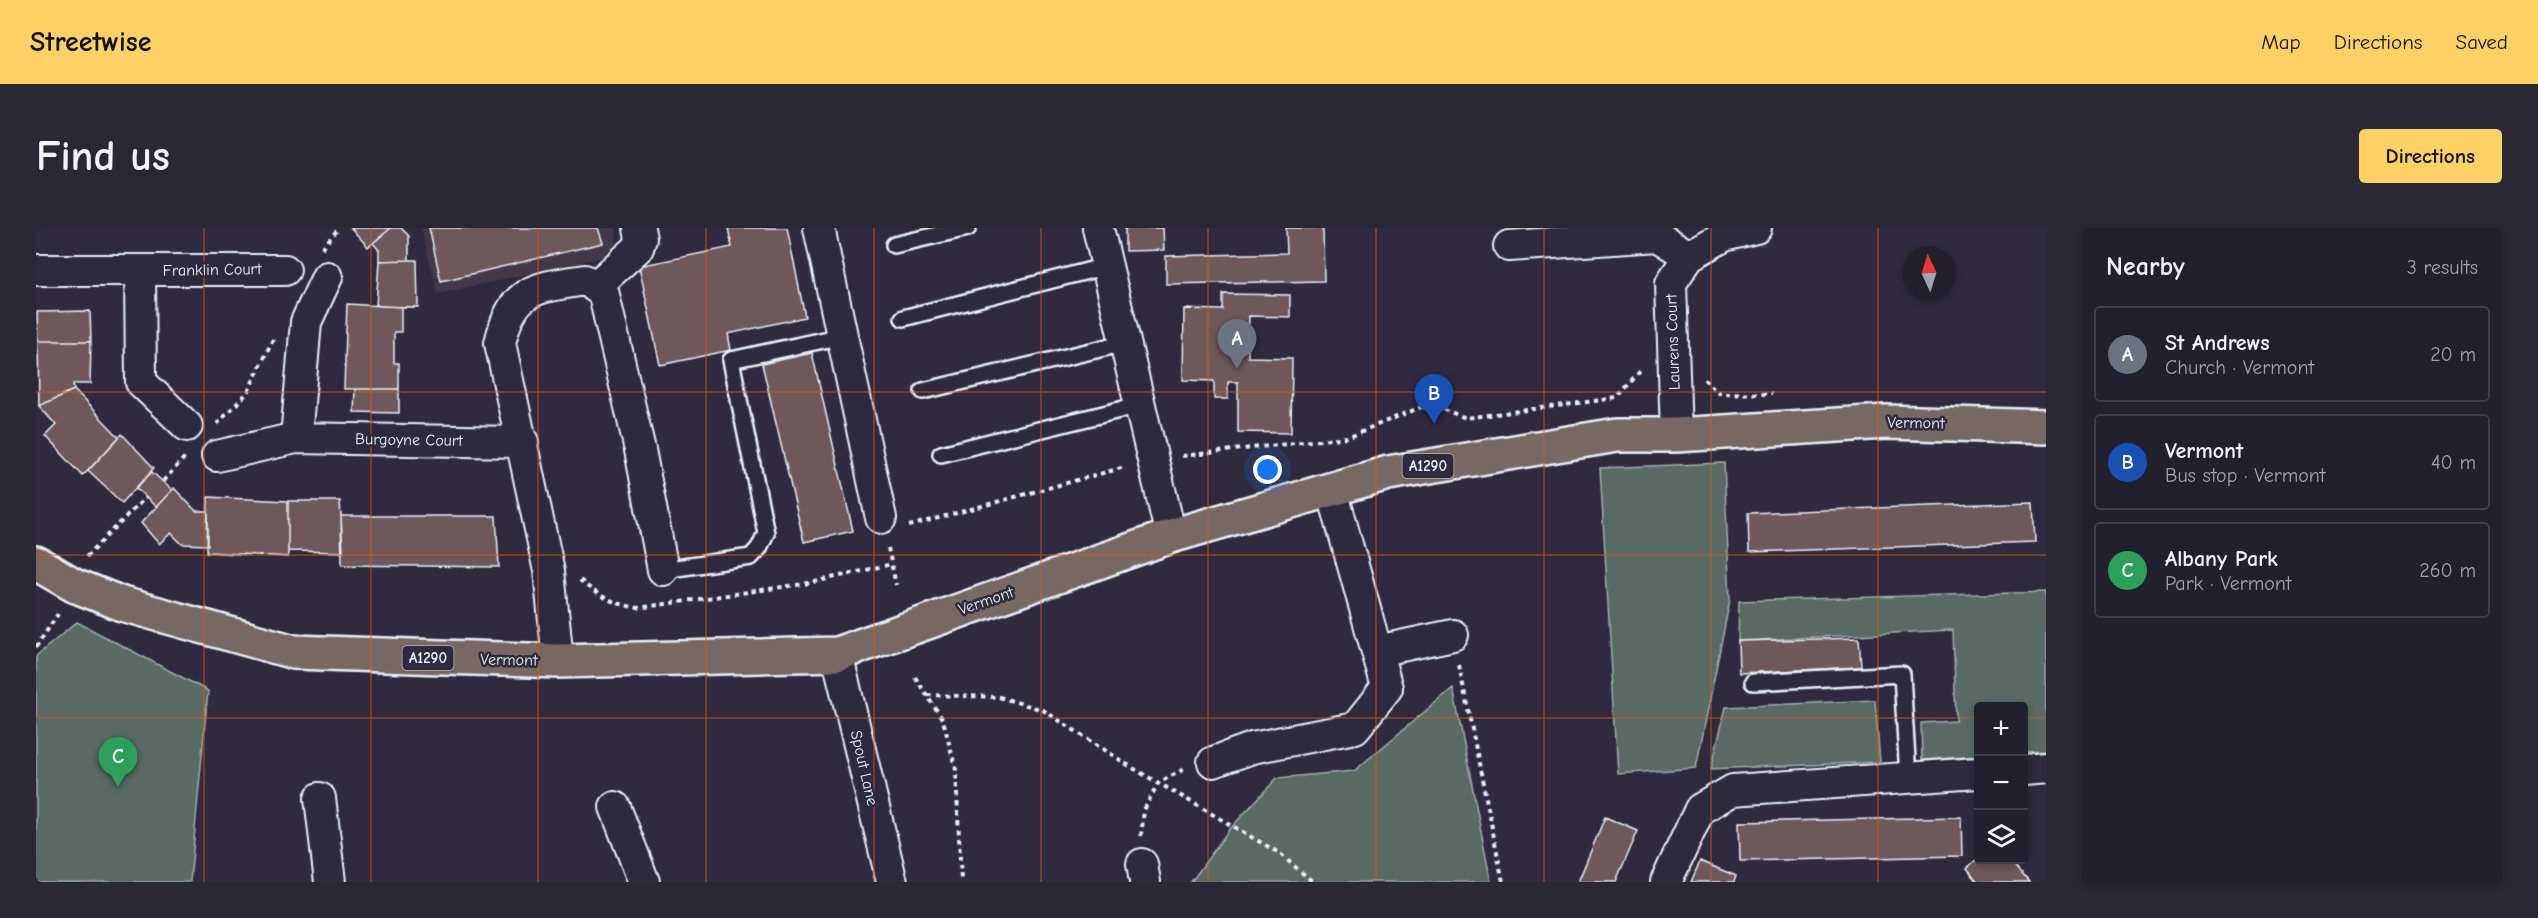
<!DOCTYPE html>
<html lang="en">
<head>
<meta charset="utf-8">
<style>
  body { margin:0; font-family:"Comic Neue",sans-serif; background:#2b2836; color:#f1f3f6 }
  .controls { position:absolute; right:18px; bottom:18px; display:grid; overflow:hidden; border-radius:6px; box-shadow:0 3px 9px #0003 }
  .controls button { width:54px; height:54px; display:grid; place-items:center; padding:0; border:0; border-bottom:2px solid #403e4a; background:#23202e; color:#f1f3f6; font:30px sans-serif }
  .compass { position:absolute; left:1866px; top:18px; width:54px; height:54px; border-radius:50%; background:#23202e; box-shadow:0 3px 9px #0003; rotate:356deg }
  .you { position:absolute; left:1232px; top:242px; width:21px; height:21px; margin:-15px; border:4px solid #fff; border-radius:50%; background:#1a73e8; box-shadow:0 0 0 9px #1a73e833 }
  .badge { display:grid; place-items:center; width:39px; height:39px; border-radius:50%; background:#ffd166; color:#fff; font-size:20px; font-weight:700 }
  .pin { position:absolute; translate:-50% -50px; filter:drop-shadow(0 2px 3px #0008) }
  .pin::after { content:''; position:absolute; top:32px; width:21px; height:18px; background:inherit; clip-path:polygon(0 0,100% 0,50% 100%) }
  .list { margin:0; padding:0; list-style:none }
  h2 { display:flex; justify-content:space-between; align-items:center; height:78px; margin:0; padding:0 24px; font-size:26px }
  h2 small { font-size:20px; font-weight:400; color:#a3a3aa }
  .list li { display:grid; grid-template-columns:39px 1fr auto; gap:18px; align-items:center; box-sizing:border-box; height:96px; margin:0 12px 12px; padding:0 12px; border:2px solid #403e4a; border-radius:6px }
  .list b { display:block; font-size:22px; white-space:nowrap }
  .list p { margin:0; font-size:20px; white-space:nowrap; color:#a3a3aa }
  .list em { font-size:20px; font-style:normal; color:#a3a3aa }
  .icon { flex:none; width:33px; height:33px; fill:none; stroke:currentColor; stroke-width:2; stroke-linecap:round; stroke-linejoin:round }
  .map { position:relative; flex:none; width:2010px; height:654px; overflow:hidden; border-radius:6px }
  header { display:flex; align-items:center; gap:36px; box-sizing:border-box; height:84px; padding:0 30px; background:#ffd166; color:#111 }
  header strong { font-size:28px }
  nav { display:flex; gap:33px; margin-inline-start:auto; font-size:21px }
  .intro { display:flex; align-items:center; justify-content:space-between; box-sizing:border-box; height:144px; padding:0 36px }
  h1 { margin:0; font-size:42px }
  .button { padding:15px 27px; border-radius:6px; background:#ffd166; color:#111; font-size:21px; font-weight:700 }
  main { display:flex; gap:36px; padding:0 36px }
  aside { flex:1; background:#23202e; border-radius:6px; box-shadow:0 3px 9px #0003 }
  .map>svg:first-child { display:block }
</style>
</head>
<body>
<header>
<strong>Streetwise</strong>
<nav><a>Map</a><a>Directions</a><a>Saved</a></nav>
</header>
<div class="intro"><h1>Find us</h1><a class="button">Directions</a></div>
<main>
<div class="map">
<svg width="2010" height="654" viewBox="0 0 2010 654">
  <rect width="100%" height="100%" fill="#2f2a3d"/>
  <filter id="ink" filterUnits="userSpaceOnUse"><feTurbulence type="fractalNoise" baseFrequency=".0167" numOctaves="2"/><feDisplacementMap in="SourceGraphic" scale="12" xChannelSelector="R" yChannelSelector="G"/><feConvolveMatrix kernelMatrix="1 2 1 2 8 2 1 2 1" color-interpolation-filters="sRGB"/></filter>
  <g filter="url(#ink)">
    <path fill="#423846" d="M385 0H580L581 26 402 66Z"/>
    <path fill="#596b64" stroke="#a0aeae" stroke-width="1.5" d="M1688 235 1694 372 1660 540 1582 546 1564 240Z
      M2010 364V523L1988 524V478H1942V528L1886 532 1885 495 1920 493 1917 402 1702 413 1703 373Z
      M41 394 172 463 154 654H0V428Z
      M1417 460 1455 654H1155L1192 603 1241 550 1318 543Z
      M1839 472 1844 534 1675 541 1690 479Z"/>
    <path fill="#6e595c" stroke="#e8f1f8" stroke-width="1.5" d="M315 0H355L332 19Z
      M355 0H365L373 8V32L343 33V22L337 15Z
      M393 0H562L567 15 405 53Z
      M692 0H751L769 89 692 106 695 122 624 137 603 38 696 19Z
      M1089 0H1127L1128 22 1089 23Z
      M1250 0H1287L1288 53 1130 56V28L1251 25Z
      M373 32H381L382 79 340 78 343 33Z
      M1187 66 1254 67V89L1213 88 1212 129 1256 130 1255 205 1202 204V154H1192V171H1178V153L1147 152 1148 81 1187 82Z
      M311 76 365 79V104H358V135H363V161H308Z
      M54 83 55 113H2L1 84Z
      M2 113H55L54 156H37L38 162 3 178Z
      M776 125 817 303 768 314 726 136Z
      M319 161H363V185L318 184Z
      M38 162 83 209 47 248 9 208 20 197 3 178Z
      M86 206 118 240 86 275 52 243Z
      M116 244 136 262 120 279 100 260Z
      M138 260 160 283H172V317L146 316 135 305 123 316 105 295Z
      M172 269 252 273V329L171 324Z
      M252 273H304L307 324 252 323Z
      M1997 274 1999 314 1713 324 1712 285Z
      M305 288H460L463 339 306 337Z
      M1823 410 1825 439 1703 445 1702 413Z
      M1569 589 1602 603 1580 654H1542Z
      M1925 589 1926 628 1704 633 1703 594Z
      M1942 630 1974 632 1993 654H1942L1931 640Z
      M1664 633 1700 648 1698 654H1655Z"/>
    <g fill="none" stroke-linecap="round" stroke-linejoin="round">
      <g stroke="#e8f1f8" stroke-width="20">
        <path id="lane" d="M858 17 932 0
          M867 90 1071 38
          M887 163 1089 115
          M905 226 1104 177
          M627 342 715 329 723 320 730 305 695 132 806 108
          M1717 454 1866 446 1872 550"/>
      </g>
      <g stroke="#e8f1f8" stroke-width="34">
        <path id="street" d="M783 0 845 290
          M1062 0 1135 308
          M1473 18 1621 8 1653 28
          M0 42H249
          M104 43 105 154 151 198
          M291 49 270 94 260 210 487 214
          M559 59 602 20 605 11 603 0
          M1640 207 1635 55 1653 28 1688 8 1720 0
          M181 228 260 210
          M1341 423 1417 407
          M801 426 856 654
          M522 433 513 343 464 115C477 59 499 60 549 52L567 63 604 222 627 342
          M1177 534 1216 520 1319 500 1351 460 1296 262
          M1988 542 2010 540
          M284 570 294 654
          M579 579 608 654
          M1106 636 1109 654
          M1630 654 1664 581 1697 562 1942 545"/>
      </g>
      <g stroke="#e8f1f8" stroke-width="38">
        <path id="primary" d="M0 335 38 357 86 376 258 424 522 433 801 426 1135 308 1352 245 1581 207H1640L1850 194 2010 199"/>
      </g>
      <path stroke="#e8f1f8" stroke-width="4" stroke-dasharray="4.5 4.5" stroke-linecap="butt" d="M286 20 303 0
        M1668 151 1683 165 1736 166
        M181 196 212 164 237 111
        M1146 228 1311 209 1393 176 1430 190 1581 170 1606 141
        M127 253 151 227
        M873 298 1089 239
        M852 320 860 357
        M51 328 110 269
        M544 352C561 368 579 376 602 380L774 355 856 336
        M0 419 22 386
        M1423 437 1467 654
        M879 449 907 492 920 542 925 654
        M891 467 963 469 1007 482 1095 539 1243 625 1277 654
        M1105 608 1108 582 1122 555 1148 541"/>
      <use href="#lane" stroke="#2f2a3d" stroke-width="15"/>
      <use href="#street" stroke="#2f2a3d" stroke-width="30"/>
      <use href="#primary" stroke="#776864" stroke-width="33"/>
    </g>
  </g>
  <path fill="none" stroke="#e8590c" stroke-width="1.5" stroke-opacity="0.55" d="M168 0V654M335 0V654M502 0V654M670 0V654M838 0V654M1005 0V654M1172 0V654M1340 0V654M1508 0V654M1675 0V654M1842 0V654M0 164H2010M0 327H2010M0 490H1942M1988 490H2010"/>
  <g text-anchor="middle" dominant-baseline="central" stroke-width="5" stroke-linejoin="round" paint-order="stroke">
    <g fill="#2f2a3d" stroke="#b0b5c0" stroke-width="1.5">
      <rect x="1366.5" y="226" width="51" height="24" rx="4.5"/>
      <rect x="366.5" y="418" width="51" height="24" rx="4.5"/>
    </g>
    <g font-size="15" font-weight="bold" fill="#e8f1f8">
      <text x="1392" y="238">A1290</text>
      <text x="392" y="430">A1290</text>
    </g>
    <g font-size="16" fill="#e8f1f8" stroke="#2f2a3d">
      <text transform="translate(176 42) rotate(-1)">Franklin Court</text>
      <text transform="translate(1637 114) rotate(-92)">Laurens Court</text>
      <text transform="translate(1880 195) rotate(1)">Vermont</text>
      <text transform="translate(373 212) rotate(1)">Burgoyne Court</text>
      <text transform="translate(950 373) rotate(-19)">Vermont</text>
      <text transform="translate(473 432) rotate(1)">Vermont</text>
      <text transform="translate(828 540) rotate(77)">Spout Lane</text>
    </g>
  </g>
</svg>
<div class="controls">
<button>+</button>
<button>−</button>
<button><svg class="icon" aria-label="layers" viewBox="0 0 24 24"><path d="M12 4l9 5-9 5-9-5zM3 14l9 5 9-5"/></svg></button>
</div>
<svg class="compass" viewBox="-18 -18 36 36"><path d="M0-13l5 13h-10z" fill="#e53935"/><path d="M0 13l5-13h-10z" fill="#a3a3aa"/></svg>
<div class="you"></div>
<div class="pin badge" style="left:1201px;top:141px;background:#6b7280">A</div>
<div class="pin badge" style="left:1398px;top:196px;background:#1a4fb4">B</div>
<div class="pin badge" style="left:82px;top:559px;background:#2e9e5b">C</div>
</div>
<aside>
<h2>Nearby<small>3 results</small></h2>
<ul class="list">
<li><span class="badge" style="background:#6b7280">A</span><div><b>St Andrews</b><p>Church · Vermont</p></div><em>20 m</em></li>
<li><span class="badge" style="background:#1a4fb4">B</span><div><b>Vermont</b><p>Bus stop · Vermont</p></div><em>40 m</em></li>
<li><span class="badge" style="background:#2e9e5b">C</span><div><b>Albany Park</b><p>Park · Vermont</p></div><em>260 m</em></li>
</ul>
</aside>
</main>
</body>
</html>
